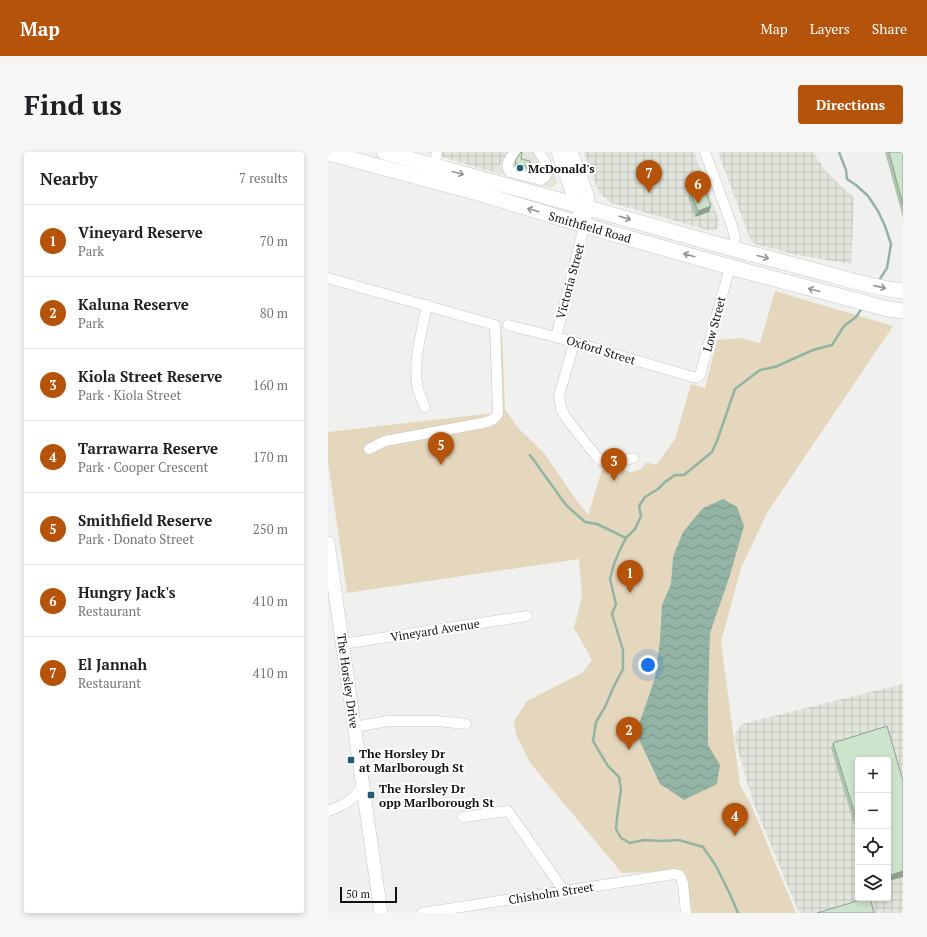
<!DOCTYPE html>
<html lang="en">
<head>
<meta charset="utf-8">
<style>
  body { margin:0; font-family:"PT Serif",serif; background:#f6f6f6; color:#202124 }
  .controls { position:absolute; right:12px; bottom:12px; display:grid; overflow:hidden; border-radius:4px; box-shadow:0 2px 6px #0003 }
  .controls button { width:36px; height:36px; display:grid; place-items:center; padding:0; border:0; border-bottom:1px solid #e0e0e0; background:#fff; color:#202124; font:20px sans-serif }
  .scale { position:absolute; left:12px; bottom:10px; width:57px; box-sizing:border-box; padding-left:4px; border:2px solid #121311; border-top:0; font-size:11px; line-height:14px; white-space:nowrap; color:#121311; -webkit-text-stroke:3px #fff; paint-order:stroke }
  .you { position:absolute; left:320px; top:513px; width:14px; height:14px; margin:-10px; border:3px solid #fff; border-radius:50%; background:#1a73e8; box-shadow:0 0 0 6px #1a73e833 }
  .badge { display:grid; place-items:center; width:26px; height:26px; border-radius:50%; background:#b45309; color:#fff; font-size:13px; font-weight:700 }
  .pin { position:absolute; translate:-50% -33px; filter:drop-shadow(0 1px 2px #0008) }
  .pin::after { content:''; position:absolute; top:21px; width:14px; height:12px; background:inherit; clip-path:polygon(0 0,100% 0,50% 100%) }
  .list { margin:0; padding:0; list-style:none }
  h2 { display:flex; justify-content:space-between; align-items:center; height:52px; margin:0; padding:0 16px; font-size:17px }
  h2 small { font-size:13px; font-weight:400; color:#757577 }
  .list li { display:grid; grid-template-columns:26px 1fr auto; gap:12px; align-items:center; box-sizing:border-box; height:72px; padding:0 16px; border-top:1px solid #e0e0e0 }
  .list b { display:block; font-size:15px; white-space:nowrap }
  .list p { margin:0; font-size:13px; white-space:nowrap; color:#757577 }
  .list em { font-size:13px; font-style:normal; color:#757577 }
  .icon { flex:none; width:22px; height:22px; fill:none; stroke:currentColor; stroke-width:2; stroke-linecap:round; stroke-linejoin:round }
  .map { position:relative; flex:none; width:575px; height:761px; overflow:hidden; border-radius:4px }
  header { display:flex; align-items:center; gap:24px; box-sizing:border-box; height:56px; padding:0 20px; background:#b45309; color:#fff }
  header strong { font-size:19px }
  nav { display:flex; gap:22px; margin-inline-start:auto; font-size:14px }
  .intro { display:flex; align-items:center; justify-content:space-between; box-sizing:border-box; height:96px; padding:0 24px }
  h1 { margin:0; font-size:28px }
  .button { padding:10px 18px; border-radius:4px; background:#b45309; color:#fff; font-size:14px; font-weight:700 }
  main { display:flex; gap:24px; padding:0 24px }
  aside { flex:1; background:#fff; border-radius:4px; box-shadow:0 2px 6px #0003 }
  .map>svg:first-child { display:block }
</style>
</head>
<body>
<header>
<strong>Map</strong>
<nav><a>Map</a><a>Layers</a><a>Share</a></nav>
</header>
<div class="intro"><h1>Find us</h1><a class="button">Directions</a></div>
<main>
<aside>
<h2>Nearby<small>7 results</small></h2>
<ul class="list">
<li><span class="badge">1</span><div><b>Vineyard Reserve</b><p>Park</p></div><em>70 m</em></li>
<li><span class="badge">2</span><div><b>Kaluna Reserve</b><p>Park</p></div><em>80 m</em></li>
<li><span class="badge">3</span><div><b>Kiola Street Reserve</b><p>Park · Kiola Street</p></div><em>160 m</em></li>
<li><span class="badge">4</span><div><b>Tarrawarra Reserve</b><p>Park · Cooper Crescent</p></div><em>170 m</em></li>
<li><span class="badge">5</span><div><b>Smithfield Reserve</b><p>Park · Donato Street</p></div><em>250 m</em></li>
<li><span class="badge">6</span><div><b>Hungry Jack's</b><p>Restaurant</p></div><em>410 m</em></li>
<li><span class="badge">7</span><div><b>El Jannah</b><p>Restaurant</p></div><em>410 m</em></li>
</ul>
</aside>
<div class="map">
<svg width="575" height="761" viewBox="0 0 575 761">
  <defs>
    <pattern id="industrial-grid" width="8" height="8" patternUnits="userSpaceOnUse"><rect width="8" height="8" fill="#e1e5db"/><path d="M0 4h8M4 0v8" fill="none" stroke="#c0c4bb"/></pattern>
    <pattern id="water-waves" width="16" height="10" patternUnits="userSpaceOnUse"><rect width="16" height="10" fill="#93b3a4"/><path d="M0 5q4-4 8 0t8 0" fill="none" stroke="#7e998c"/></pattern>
  </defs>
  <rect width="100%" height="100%" fill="#f0f1ee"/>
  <path fill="#e1e5db" d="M183 0H218L229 30 224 36 165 20Z"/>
  <path fill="url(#industrial-grid)" fill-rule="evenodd" d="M98 0H183L165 20Z
    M256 0H366L391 69 389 77 385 79 380 78 283 51 271 41Z
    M390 0H485L497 18 513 34 526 46 523 112 469 103 427 92 423 89Z
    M575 532V761H471L425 650 406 584 414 572ZM530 608H560V746H530Z"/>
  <path fill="#e5d7bd" d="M447 139 565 174 439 361 413 416 393 490 412 633 422 650 468 761H361L356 719 294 721 203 612 188 583 186 569 199 549 254 521 264 508 246 476 254 444 251 407 19 441 0 310V280L166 261 161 180 174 182 177 257 191 277 216 301 249 349 260 363 274 318 285 320 295 318 303 320 309 319 315 315 318 310 328 313 347 287 363 232 377 236 389 188 414 186 432 191Z"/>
  <path fill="url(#water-waves)" d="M395 347 409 355 416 374 402 423 382 481 380 547V593L392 613 389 632 356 648 332 632 308 581 327 526 332 488 334 453 343 432 345 405 355 380 375 356Z"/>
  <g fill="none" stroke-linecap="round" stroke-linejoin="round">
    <path stroke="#93b3a4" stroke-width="2.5" d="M511 0 518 18 519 27 528 33 540 44 550 59 557 74 563 92 559 116 550 130
      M202 303 238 353 257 370 269 372 298 386
      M410 761 401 740 388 714 375 695 351 688 333 689 316 688 302 691 293 686 288 677 289 666 293 637 291 625 280 614 265 589 268 570 277 555 286 534 295 517V498L284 462 288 452 282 427 286 412 291 400 298 386 307 377 313 364 311 354 317 345 330 337 337 330 347 323H356L384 300 389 289 407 237 432 218 447 215 485 198 504 193 516 174 528 165 534 156"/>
    <g stroke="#c7c8c5" stroke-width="11">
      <path id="minor" d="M187 0C182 6 176 13 182 20L213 28 217 25 220 20 217 9 211 0
        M377 0 405 77 407 86 405 97
        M106 14 109 0
        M0 126 167 173 170 261C167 268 162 269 155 271L57 289 41 297
        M180 173 228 185 365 225H369L372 223 402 115
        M228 185 254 83 256 73
        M246 191 231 244 233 256 238 266 269 305C281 316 292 309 305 306
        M97 255C95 250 92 245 91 240 83 215 94 179 99 153
        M14 492 199 464
        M26 575 60 569H109L138 572
        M0 659C16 653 28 648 35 631
        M135 665 180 659 236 739
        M94 761 346 722 351 723 353 726 355 731 358 761"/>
    </g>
    <g stroke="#c7c8c5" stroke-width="14">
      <path id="major" d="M230 0 256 73
        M243 0 260 45 257 66
        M0 391 53 761"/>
    </g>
    <g stroke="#c7c8c5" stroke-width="16">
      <path id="highway" d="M56 0C161 29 266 57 370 87 412 99 454 110 496 121 522 128 548 136 575 139
        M0 1 150 41 272 78 402 115 560 157 575 159"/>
    </g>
    <use href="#minor" stroke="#fff" stroke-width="10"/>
    <use href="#major" stroke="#fff" stroke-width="13"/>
    <use href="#highway" stroke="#fff" stroke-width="15"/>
  </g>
  <path fill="#afc4af" d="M557 0H575V66Z
    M188 7H193L203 11 201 18 186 14Z
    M362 39 383 54 381 60 367 65 360 45Z
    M559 574 575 629V725L560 729V608H530V685L503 596 505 591Z"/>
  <path fill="#8fa08f" d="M383 54 381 60 367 65 370 59Z
    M575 719V725L560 729V724Z"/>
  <path fill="#cce4cc" stroke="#8fa08f" d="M193 0H194L193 7 202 9V11H203L202 15 187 11 188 7Z
    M561 0H575V53Z
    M375 34 383 54 370 59 362 39Z
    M559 574 575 629V719L560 724V608H530V672L505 591Z
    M539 746H542L546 761H489Z"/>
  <defs><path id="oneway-shaft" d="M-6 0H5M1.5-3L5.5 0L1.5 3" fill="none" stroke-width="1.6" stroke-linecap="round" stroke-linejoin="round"/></defs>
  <g stroke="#949594">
    <use href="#oneway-shaft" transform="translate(130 21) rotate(15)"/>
    <use href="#oneway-shaft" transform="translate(205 58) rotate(-163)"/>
    <use href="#oneway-shaft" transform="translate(297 66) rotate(16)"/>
    <use href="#oneway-shaft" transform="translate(361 103) rotate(-164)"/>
    <use href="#oneway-shaft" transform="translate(435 105) rotate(15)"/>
    <use href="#oneway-shaft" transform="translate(552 135) rotate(13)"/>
    <use href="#oneway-shaft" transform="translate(486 138) rotate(-165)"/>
  </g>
  <g fill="#1f5e74" stroke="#fff" stroke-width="1.5">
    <circle cx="192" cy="16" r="4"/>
    <rect x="19" y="604" width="8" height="8" rx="2"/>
    <rect x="39" y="639" width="8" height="8" rx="2"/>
  </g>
  <g text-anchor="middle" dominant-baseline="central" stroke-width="4" stroke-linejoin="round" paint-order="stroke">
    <g font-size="12" font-weight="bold" fill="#121311" stroke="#fff" text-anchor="start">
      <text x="200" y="16">McDonald's</text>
      <text x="31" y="601">The Horsley Dr<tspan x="31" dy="14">at Marlborough St</tspan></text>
      <text x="51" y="636">The Horsley Dr<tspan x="51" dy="14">opp Marlborough St</tspan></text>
    </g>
    <g font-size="12" fill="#121311" stroke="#fff">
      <text transform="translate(262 75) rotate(16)">Smithfield Road</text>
      <text transform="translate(242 129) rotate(-75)">Victoria Street</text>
      <text transform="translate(386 172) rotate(-75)">Low Street</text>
      <text transform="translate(273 198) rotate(17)">Oxford Street</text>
      <text transform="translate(107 478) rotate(-9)">Vineyard Avenue</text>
      <text transform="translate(20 529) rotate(82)">The Horsley Drive</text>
      <text transform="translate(223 741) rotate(-9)">Chisholm Street</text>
    </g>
  </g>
</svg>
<div class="controls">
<button>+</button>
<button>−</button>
<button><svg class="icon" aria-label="locate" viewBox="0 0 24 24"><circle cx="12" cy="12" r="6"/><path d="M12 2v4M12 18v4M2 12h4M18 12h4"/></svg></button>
<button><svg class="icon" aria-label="layers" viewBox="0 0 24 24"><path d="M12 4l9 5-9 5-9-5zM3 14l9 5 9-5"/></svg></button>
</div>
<div class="scale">50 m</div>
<div class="you"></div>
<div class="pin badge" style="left:302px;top:441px">1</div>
<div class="pin badge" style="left:301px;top:598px">2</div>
<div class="pin badge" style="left:286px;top:329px">3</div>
<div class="pin badge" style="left:407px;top:684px">4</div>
<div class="pin badge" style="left:113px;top:313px">5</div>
<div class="pin badge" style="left:370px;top:52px">6</div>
<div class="pin badge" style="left:321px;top:41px">7</div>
</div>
</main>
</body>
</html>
